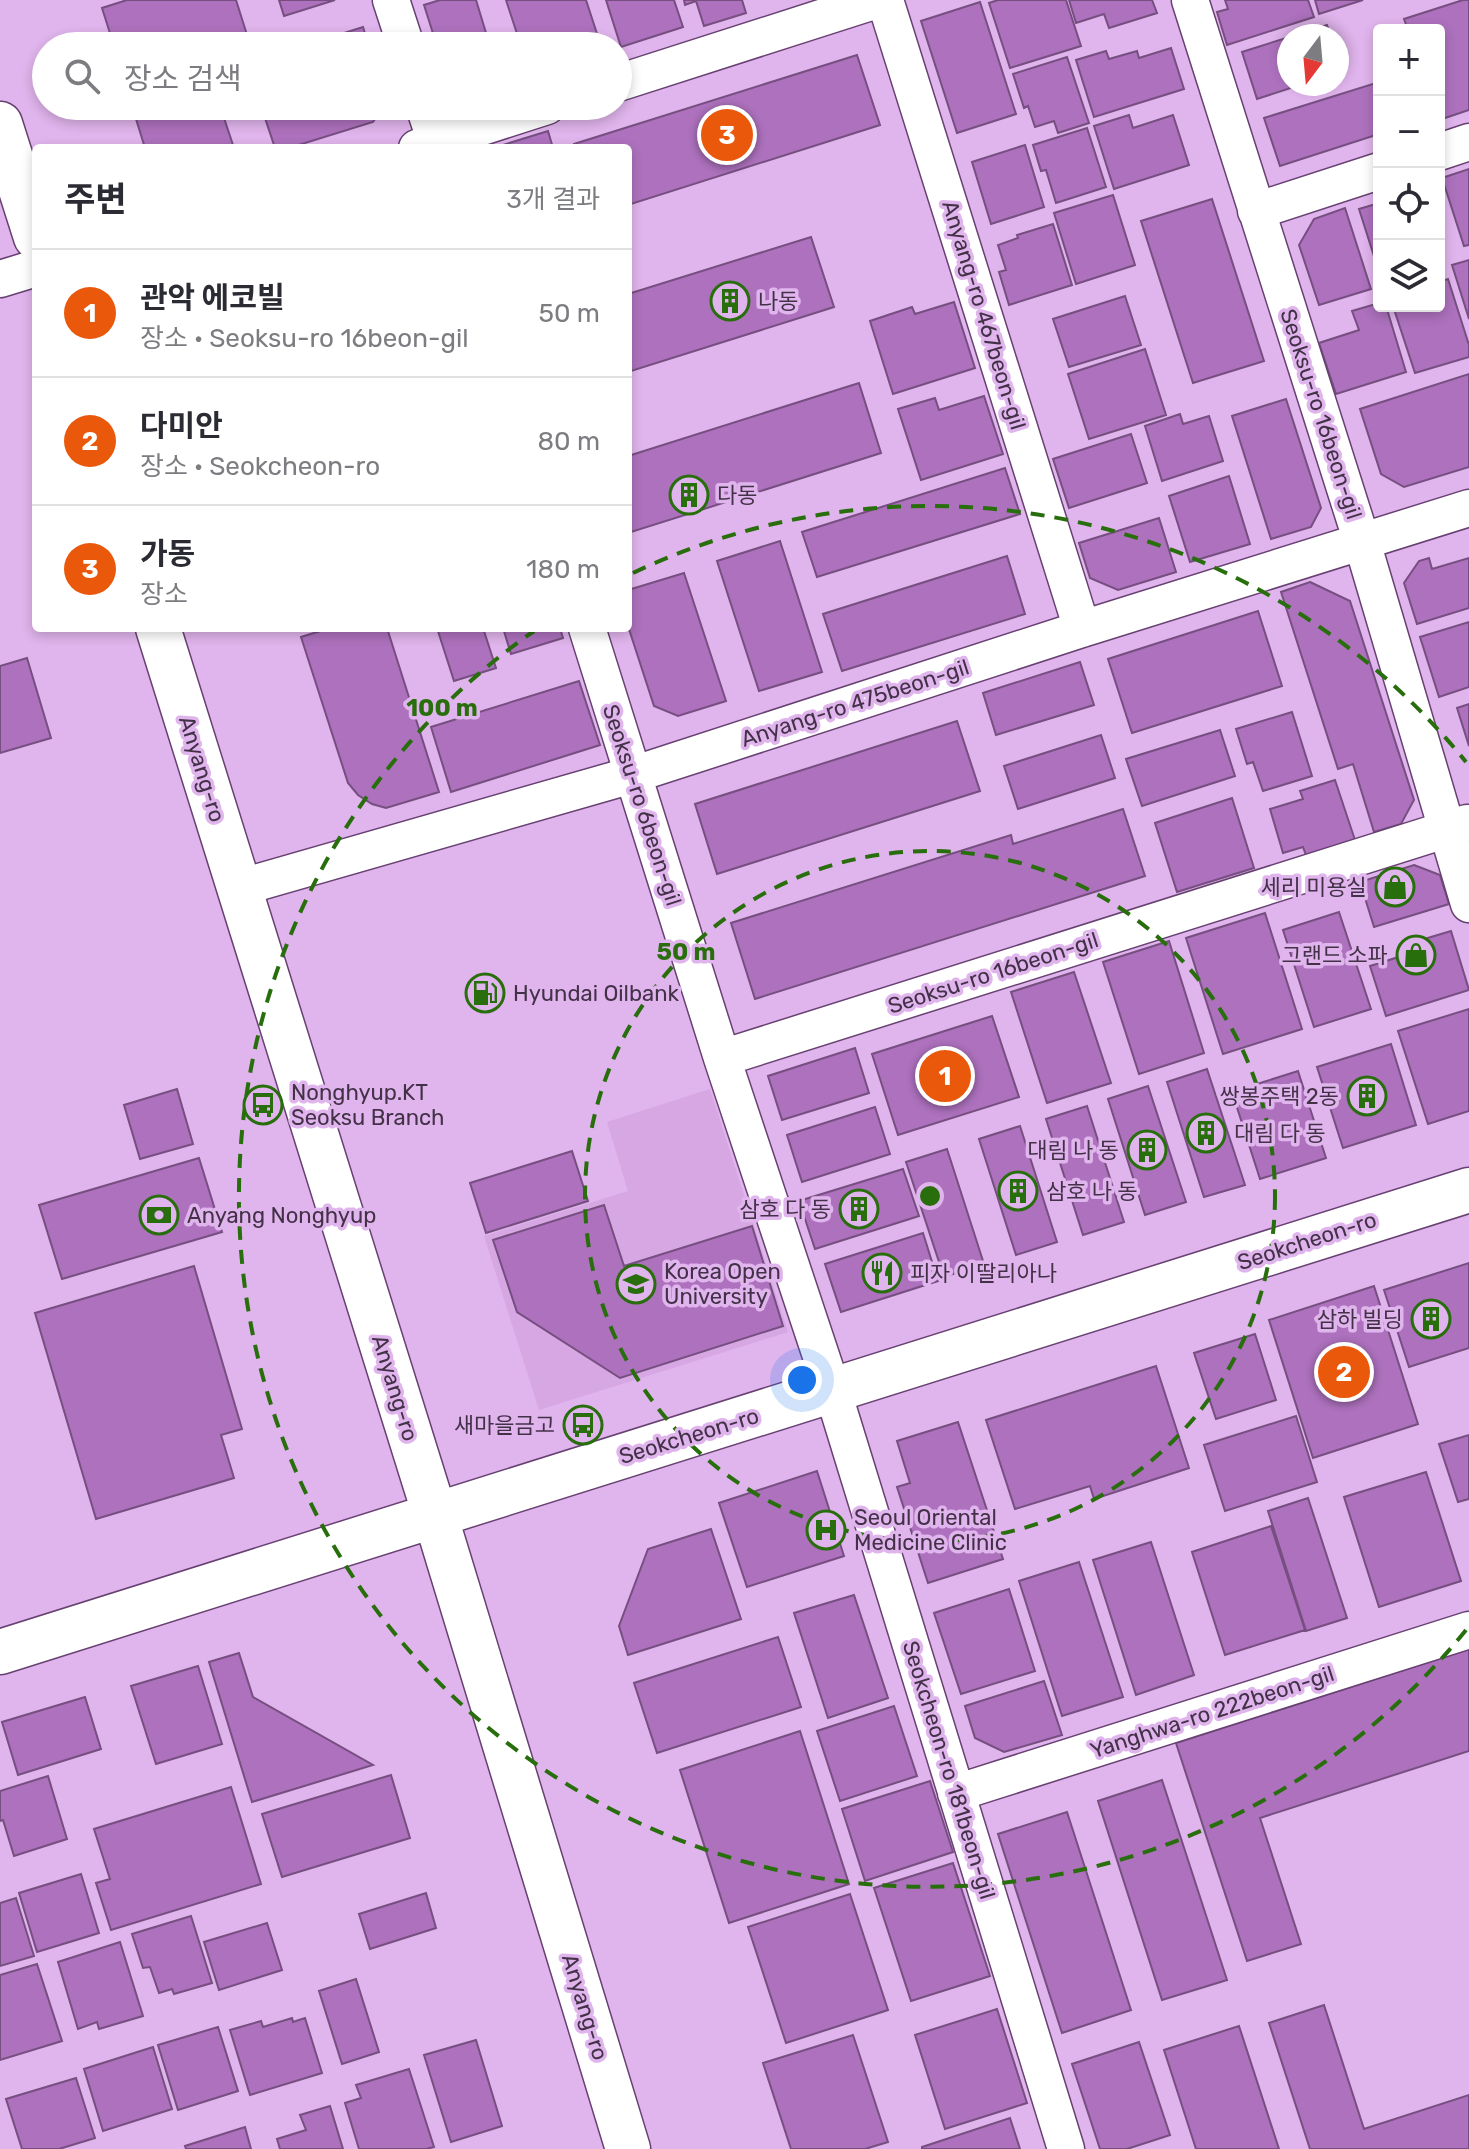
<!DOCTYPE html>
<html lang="ko">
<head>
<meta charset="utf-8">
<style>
  body { margin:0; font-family:Rubik,"Noto Sans KR",sans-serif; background:#f7f7f7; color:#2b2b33 }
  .controls { position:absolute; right:24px; top:24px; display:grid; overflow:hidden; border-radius:8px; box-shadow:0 4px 12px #0003 }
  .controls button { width:72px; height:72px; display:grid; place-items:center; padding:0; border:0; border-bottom:2px solid #e1e1e2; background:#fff; color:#2b2b33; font:40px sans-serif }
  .compass { position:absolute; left:1277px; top:24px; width:72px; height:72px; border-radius:50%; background:#fff; box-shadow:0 4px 12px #0003; rotate:196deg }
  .you { position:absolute; left:802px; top:1380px; width:28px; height:28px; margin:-20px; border:6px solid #fff; border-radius:50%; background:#1a73e8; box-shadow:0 0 0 12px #1a73e833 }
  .badge { display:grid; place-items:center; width:52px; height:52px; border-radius:50%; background:#ea580c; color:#fff; font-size:26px; font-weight:700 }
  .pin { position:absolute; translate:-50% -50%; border:4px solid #fff; box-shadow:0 2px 8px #0006 }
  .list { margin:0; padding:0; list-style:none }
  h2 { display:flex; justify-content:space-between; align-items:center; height:104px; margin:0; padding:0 32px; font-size:34px }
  h2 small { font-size:26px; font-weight:400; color:#7c7c81 }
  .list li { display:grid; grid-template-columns:52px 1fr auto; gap:24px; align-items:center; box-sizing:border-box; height:128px; padding:0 32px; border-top:2px solid #e1e1e2 }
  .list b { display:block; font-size:30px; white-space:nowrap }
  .list p { margin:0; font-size:26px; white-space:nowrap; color:#7c7c81 }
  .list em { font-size:26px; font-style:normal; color:#7c7c81 }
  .icon { flex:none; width:44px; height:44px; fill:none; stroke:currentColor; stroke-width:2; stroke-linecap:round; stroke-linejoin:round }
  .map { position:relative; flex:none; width:1469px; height:2149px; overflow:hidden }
  .search { position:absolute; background:#fff; box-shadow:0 4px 12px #0003; left:32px; top:32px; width:600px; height:88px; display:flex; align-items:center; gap:20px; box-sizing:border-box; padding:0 28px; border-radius:44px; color:#7c7c81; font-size:30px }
  .panel { position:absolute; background:#fff; box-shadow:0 4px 12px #0003; left:32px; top:144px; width:600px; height:488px; border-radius:8px }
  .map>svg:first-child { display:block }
</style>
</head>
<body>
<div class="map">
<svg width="1469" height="2149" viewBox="0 0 1469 2149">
  <rect width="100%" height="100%" fill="#e0b4ec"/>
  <path fill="#d6a7e3" d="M710 1089 788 1332 539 1410 484 1236 628 1191 607 1122Z"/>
  <path fill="#ad71bd" stroke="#764f80" stroke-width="2" d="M127 0H236L248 38 223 46H114L102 8Z
    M279 0H335L284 16Z
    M440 0H476L490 46H437L424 5Z
    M506 0H586L601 46H521Z
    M606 0H674L683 27 621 47Z
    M684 0H742L746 13 704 26 696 1 685 5Z
    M998 0H1066L1081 46 1010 68 989 3Z
    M1069 0H1152L1157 13 1109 28 1104 14 1076 23Z
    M1225 0H1308L1314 17 1227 45 1217 12 1228 9Z
    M1315 0H1363L1319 14Z
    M1463 0H1469V110L1439 120V30H1408L1404 19Z
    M980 2 1016 114 957 133 921 21Z
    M1327 25 1331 36H1291Z
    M363 27 369 46H303Z
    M1289 37V84H1303L1257 99 1242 52Z
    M1171 48 1184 89 1094 117 1076 60 1106 51 1109 59 1137 51 1139 58Z
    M857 55 880 125 628 205V148H575L574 144Z
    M1067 57 1089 123 1058 133 1054 121 1035 127 1028 106 1024 108 1013 74Z
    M1379 82V134L1280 166 1264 118Z
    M132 106H220L234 148H145Z
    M261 106H384L373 122 289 148H275Z
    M1129 115 1133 128 1173 115 1189 165 1114 189 1094 126Z
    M1087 128 1106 187 1056 203 1046 170 1041 171 1033 145Z
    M548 131 553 148H493Z
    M1025 145 1044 207 991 224 972 162Z
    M1469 169V245L1464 246 1442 178Z
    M1113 195 1135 265 1076 284 1054 213Z
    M1212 199 1264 361 1193 383 1141 221Z
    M1379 203V272L1359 209Z
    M1345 208 1371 289 1319 305 1299 245 1314 219Z
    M1053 224 1072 285 1009 305 999 272 1006 270 998 245 1018 238 1017 235Z
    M811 237 834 307 628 372V294Z
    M1469 260V319L1452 265Z
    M1448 279 1469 345V357L1415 373 1393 306H1439V282Z
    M1125 296 1141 345 1069 367 1053 319Z
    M954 302 975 368 893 394 870 321 912 307 915 314Z
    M1379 303V306H1386L1406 372 1336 394 1319 343 1359 330 1352 311Z
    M1145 349 1166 415 1089 439 1068 374Z
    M1469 374V467L1404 487 1381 474 1360 409Z
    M859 383 881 453 628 533V456Z
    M984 396 1003 454 921 480 898 409 935 398 939 410Z
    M1286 399 1321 508 1311 527 1271 539 1232 416Z
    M1180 414 1183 424 1209 416 1223 461 1162 481 1145 426Z
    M1131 434 1147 483 1069 508 1053 459Z
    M1005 468 1020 514 817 577 802 532Z
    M1229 476 1250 544 1190 562 1169 496Z
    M1159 518 1176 572 1118 590 1090 578 1079 543Z
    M780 541 822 672 759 691 717 561Z
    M1007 556 1025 614 842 671 823 614Z
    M1429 558 1432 569 1469 558V608L1417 624 1404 583 1419 561Z
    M684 573 726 701 678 716 654 706 628 626V590Z
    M1310 582 1350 601 1414 800 1401 824 1374 832 1353 764 1338 769 1281 592Z
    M1258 611 1282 686 1132 733 1108 659Z
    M1469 622V687L1439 697 1420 637Z
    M330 628H387L439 792 386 808 372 804 358 795 348 783 301 637Z
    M437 628H483L496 668 454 681Z
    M503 628H560L563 638 511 654Z
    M27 658 51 738 0 753V666Z
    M1080 662 1094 705 996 735 983 693Z
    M579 681 600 745 451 792 431 727Z
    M1469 704V746L1457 708Z
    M1292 712 1312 776 1263 791 1253 762 1247 764 1236 729Z
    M957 721 980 791 717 874 695 804Z
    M1220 730 1235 776 1142 806 1126 759Z
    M1101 735 1115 778 1018 809 1004 766Z
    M1335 780 1356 843 1307 858 1303 847 1283 853 1270 809 1303 799 1300 791Z
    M1232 798 1254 868 1177 892 1155 823Z
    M1123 809 1145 876 755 999 731 923 1011 835 1013 844Z
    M1414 865 1440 875 1449 904 1374 927 1360 882Z
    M1339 912 1371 1009 1314 1027 1283 930Z
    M1265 913 1302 1029 1223 1054 1186 938Z
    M1451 931 1469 990 1386 1016 1370 966 1424 949 1421 940Z
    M1169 941 1204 1053 1139 1074 1103 962Z
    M1074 972 1111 1083 1047 1103 1011 992Z
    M1469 1009V1111L1428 1124 1398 1031Z
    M992 1016 1019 1097 898 1135 872 1054Z
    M1391 1044 1416 1125 1343 1148 1317 1067Z
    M855 1048 869 1093 782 1120 768 1076Z
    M1207 1069 1245 1185 1204 1197 1167 1082Z
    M1298 1071 1326 1158 1260 1179 1232 1092Z
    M1148 1086 1186 1202 1145 1215 1108 1099Z
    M177 1089 193 1144 140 1159 124 1105Z
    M1087 1106 1124 1222 1083 1235 1046 1119Z
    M875 1107 890 1154 802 1182 787 1135Z
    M1020 1126 1057 1242 1016 1255 979 1139Z
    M947 1149 984 1264 944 1277 906 1162Z
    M572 1151 588 1201 486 1233 470 1183Z
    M199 1158 222 1232 62 1279 39 1205Z
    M903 1169 919 1216 815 1249 799 1201Z
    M604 1205 624 1266 752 1226 783 1326 620 1378 517 1312 493 1240Z
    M923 1233 938 1281 841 1312 825 1264Z
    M1469 1263V1348L1409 1367 1384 1290Z
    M194 1266 242 1429 221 1435 234 1478 96 1519 35 1313Z
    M1374 1286 1418 1424 1313 1458 1269 1320Z
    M1255 1334 1276 1400 1216 1419 1194 1353Z
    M1156 1366 1189 1468 1094 1499 1090 1486 1015 1509 986 1420Z
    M1296 1416 1317 1482 1225 1511 1204 1445Z
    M958 1422 1003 1559 928 1583 897 1487 910 1483 897 1441Z
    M1469 1435V1499L1458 1502 1439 1444Z
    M817 1471 844 1556 747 1587 719 1503Z
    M1426 1472 1461 1581 1379 1607 1344 1497Z
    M1308 1498 1347 1618 1306 1631 1268 1511Z
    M1271 1526 1305 1630 1225 1655 1192 1552Z
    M711 1529 741 1619 628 1655 619 1626 648 1549Z
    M1151 1542 1194 1675 1136 1695 1093 1560Z
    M1079 1562 1123 1697 1062 1716 1019 1581Z
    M1009 1589 1035 1671 961 1694 934 1613Z
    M854 1595 888 1698 828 1718 794 1613Z
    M778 1637 801 1707 657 1753 634 1683Z
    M1469 1649V1751L1260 1818 1301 1944 1247 1961 1176 1743Z
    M239 1653 253 1697 373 1765 252 1802 209 1662Z
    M198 1666 222 1744 156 1764 131 1686Z
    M1044 1681 1062 1735 1004 1752 975 1738 965 1706Z
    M85 1697 101 1749 18 1775 2 1722Z
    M894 1706 917 1776 840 1801 817 1731Z
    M800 1731 849 1884 729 1923 680 1770Z
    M391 1775 410 1838 282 1877 262 1814Z
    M48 1776 67 1839 14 1856 3 1820 0 1821V1791Z
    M1162 1780 1227 1980 1162 2000 1098 1801Z
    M930 1781 953 1852 865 1881 842 1809Z
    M231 1787 261 1884 111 1930 96 1883 110 1879 94 1829Z
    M1067 1812 1131 2010 1062 2033 998 1834Z
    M953 1863 990 1976 911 2001 874 1888Z
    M81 1874 99 1933 37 1952 19 1893Z
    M426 1893 436 1928 370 1949 359 1914Z
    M850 1894 888 2010 786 2043 748 1927Z
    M16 1898 34 1956 0 1966V1903Z
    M191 1916 212 1983 174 1994 172 1989 159 1993 150 1967 143 1968 132 1934Z
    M267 1923 282 1970 219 1990 204 1942Z
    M120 1942 143 2016 99 2029 97 2022 78 2029 58 1962Z
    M37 1964 62 2041 0 2060V1975Z
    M356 1979 379 2052 342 2064 319 1991Z
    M1324 2005 1364 2129 1469 2095V2149H1310L1269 2023Z
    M997 2009 1027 2103 945 2129 915 2035Z
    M292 2018 293 2022 305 2018 322 2073 250 2095 230 2030 261 2021 263 2027Z
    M1239 2026 1279 2149H1196L1164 2050Z
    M218 2027 238 2091 178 2110 158 2045Z
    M853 2035 888 2142 865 2149H791L763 2063Z
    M476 2040 502 2126 451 2142 424 2055Z
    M1139 2042 1170 2135 1127 2149H1100L1072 2064Z
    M153 2047 172 2109 103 2131 84 2069Z
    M409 2069 434 2147 426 2149H359L345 2103 361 2098 356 2085Z
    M76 2078 95 2138 59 2149H22L6 2099Z
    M330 2106 343 2149H280L277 2139 306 2130 300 2115Z
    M1010 2118 1020 2149H922V2147Z
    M245 2127 251 2149H186L185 2146Z"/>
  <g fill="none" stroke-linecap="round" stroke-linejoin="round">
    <g stroke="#674171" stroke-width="39">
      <path id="minor" d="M391 0 406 46
        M885 0 1082 629
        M1190 0 1362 542 1469 904
        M618 83 877 0
        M424 106 438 148
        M417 148 547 106
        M1439 152 1469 142
        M1256 211 1379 171
        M0 279 36 268
        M587 628 722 1058 833 1392 1066 2149
        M238 888 632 775 1082 629 1469 508
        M722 1058 1467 823
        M956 1793 1469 1630"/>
    </g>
    <g stroke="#674171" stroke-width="47">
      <path id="tertiary" d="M0 124 36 237
        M158 628 435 1515 628 2149
        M0 1652 1469 1190"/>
    </g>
    <use href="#minor" stroke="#fff" stroke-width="36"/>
    <use href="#tertiary" stroke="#fff" stroke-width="44"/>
  </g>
  <g fill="none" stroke="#286e0c" stroke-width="4" stroke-dasharray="14 10">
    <circle cx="930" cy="1196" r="345"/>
    <path d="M1466 1630A690 690 0 1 1 534 631M633 573A690 690 0 0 1 1466 762"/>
  </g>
  <defs>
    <g id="building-ring" transform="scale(2)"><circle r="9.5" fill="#e0b4ec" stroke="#286e0c" stroke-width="1.5"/><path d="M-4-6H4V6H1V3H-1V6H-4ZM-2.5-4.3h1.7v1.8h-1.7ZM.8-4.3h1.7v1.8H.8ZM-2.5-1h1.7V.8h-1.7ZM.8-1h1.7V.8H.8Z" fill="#286e0c"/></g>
    <g id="shop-ring" transform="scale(2)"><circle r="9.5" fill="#e0b4ec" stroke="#286e0c" stroke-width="1.5"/><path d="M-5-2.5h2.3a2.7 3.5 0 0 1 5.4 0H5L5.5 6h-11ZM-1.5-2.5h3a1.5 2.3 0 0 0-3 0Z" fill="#286e0c"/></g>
    <g id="fuel-ring" transform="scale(2)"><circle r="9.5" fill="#e0b4ec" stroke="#286e0c" stroke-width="1.5"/><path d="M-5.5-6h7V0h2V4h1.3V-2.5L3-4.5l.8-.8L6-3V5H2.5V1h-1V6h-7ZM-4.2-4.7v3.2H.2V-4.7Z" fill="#286e0c"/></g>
    <g id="bus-ring" transform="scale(2)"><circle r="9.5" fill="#e0b4ec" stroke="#286e0c" stroke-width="1.5"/><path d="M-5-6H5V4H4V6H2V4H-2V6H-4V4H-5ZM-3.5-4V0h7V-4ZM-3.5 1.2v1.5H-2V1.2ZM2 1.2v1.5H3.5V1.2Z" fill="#286e0c"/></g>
    <g id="bank-ring" transform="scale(2)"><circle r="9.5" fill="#e0b4ec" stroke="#286e0c" stroke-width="1.5"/><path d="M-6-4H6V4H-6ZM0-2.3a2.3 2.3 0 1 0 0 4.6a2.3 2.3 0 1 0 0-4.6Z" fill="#286e0c"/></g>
    <g id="restaurant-ring" transform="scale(2)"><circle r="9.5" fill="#e0b4ec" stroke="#286e0c" stroke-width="1.5"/><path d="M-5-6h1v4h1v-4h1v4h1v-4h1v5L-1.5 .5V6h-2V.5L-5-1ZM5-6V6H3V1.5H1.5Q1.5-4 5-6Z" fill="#286e0c"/></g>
    <g id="university-ring" transform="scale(2)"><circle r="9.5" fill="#e0b4ec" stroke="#286e0c" stroke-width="1.5"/><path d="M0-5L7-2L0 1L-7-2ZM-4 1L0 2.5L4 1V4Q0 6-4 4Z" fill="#286e0c"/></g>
    <g id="hospital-ring" transform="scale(2)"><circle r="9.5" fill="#e0b4ec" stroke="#286e0c" stroke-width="1.5"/><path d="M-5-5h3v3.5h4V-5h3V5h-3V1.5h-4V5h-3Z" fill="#286e0c"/></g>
  </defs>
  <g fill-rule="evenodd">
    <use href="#building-ring" x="730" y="301"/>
    <use href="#building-ring" x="689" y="495"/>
    <use href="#shop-ring" x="1395" y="887"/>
    <use href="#shop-ring" x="1416" y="955"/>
    <use href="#fuel-ring" x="485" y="993"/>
    <use href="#building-ring" x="1367" y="1096"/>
    <use href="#bus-ring" x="263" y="1105"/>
    <use href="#building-ring" x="1206" y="1133"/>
    <use href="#building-ring" x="1147" y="1150"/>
    <use href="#building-ring" x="1018" y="1191"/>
    <use href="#building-ring" x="859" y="1209"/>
    <use href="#bank-ring" x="159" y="1215"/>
    <use href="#restaurant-ring" x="882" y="1273"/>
    <use href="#university-ring" x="636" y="1284"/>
    <use href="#building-ring" x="1431" y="1319"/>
    <use href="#bus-ring" x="583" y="1425"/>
    <use href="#hospital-ring" x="826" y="1530"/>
  </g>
  <g text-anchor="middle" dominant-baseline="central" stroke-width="7" stroke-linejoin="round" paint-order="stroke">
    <g font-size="22" fill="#433148" stroke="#e0b4ec" text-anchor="start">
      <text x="758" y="301">나동</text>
      <text x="717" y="495">다동</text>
      <text x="1367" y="887" text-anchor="end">세리 미용실</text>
      <text x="1388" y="955" text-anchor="end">그랜드 소파</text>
      <text x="513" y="993">Hyundai Oilbank</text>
      <text x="291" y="1092">Nonghyup.KT<tspan x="291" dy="25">Seoksu Branch</tspan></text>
      <text x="1339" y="1096" text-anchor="end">쌍봉주택 2동</text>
      <text x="1234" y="1133">대림 다 동</text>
      <text x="1119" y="1150" text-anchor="end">대림 나 동</text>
      <text x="1046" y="1191">삼호 나 동</text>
      <text x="831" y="1209" text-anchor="end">삼호 다 동</text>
      <text x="187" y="1215">Anyang Nonghyup</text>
      <text x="664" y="1271">Korea Open<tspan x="664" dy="25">University</tspan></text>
      <text x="910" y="1273">피자 이딸리아나</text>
      <text x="1403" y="1319" text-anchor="end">삼하 빌딩</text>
      <text x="555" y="1425" text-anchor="end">새마을금고</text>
      <text x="854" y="1517">Seoul Oriental<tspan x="854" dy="25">Medicine Clinic</tspan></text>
    </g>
    <g font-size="22" fill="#433148" stroke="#e0b4ec">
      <text transform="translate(984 315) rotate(73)">Anyang-ro 467beon-gil</text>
      <text transform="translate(1321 414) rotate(72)">Seoksu-ro 16beon-gil</text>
      <text transform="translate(855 703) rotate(-18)">Anyang-ro 475beon-gil</text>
      <text transform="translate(202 769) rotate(73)">Anyang-ro</text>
      <text transform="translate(642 805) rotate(72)">Seoksu-ro 6beon-gil</text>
      <text transform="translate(993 973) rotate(-18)">Seoksu-ro 16beon-gil</text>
      <text transform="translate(1307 1241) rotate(-18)">Seokcheon-ro</text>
      <text transform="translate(395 1388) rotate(73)">Anyang-ro</text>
      <text transform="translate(689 1436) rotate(-17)">Seokcheon-ro</text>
      <text transform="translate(1212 1712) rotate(-18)">Yanghwa-ro 222beon-gil</text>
      <text transform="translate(949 1770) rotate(73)">Seokcheon-ro 181beon-gil</text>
      <text transform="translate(585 2007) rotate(73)">Anyang-ro</text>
    </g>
  </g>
  <circle cx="930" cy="1196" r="12" fill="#286e0c" stroke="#e0b4ec" stroke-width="4"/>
  <g font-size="24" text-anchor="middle" font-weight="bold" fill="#286e0c" stroke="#e0b4ec" stroke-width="7" stroke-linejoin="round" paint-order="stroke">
    <text x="442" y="716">100 m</text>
    <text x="686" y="960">50 m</text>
  </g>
</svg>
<div class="controls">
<button>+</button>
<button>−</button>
<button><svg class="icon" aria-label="locate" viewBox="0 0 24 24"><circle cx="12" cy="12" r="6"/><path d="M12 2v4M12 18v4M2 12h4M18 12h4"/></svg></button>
<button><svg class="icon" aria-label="layers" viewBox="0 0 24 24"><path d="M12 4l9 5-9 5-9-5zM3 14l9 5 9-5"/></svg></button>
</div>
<svg class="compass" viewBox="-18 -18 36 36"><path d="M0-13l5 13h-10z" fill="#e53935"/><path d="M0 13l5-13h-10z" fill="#7c7c81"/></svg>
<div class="you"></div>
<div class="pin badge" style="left:945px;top:1076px">1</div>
<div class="pin badge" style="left:1344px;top:1372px">2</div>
<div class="pin badge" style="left:727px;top:135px">3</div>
<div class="search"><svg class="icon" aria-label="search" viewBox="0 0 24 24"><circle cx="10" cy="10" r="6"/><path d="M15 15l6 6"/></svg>장소 검색</div>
<section class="panel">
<h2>주변<small>3개 결과</small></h2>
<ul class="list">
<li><span class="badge">1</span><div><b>관악 에코빌</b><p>장소 · Seoksu-ro 16beon-gil</p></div><em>50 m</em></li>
<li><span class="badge">2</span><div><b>다미안</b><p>장소 · Seokcheon-ro</p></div><em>80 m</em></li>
<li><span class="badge">3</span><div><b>가동</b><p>장소</p></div><em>180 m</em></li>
</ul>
</section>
</div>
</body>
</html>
